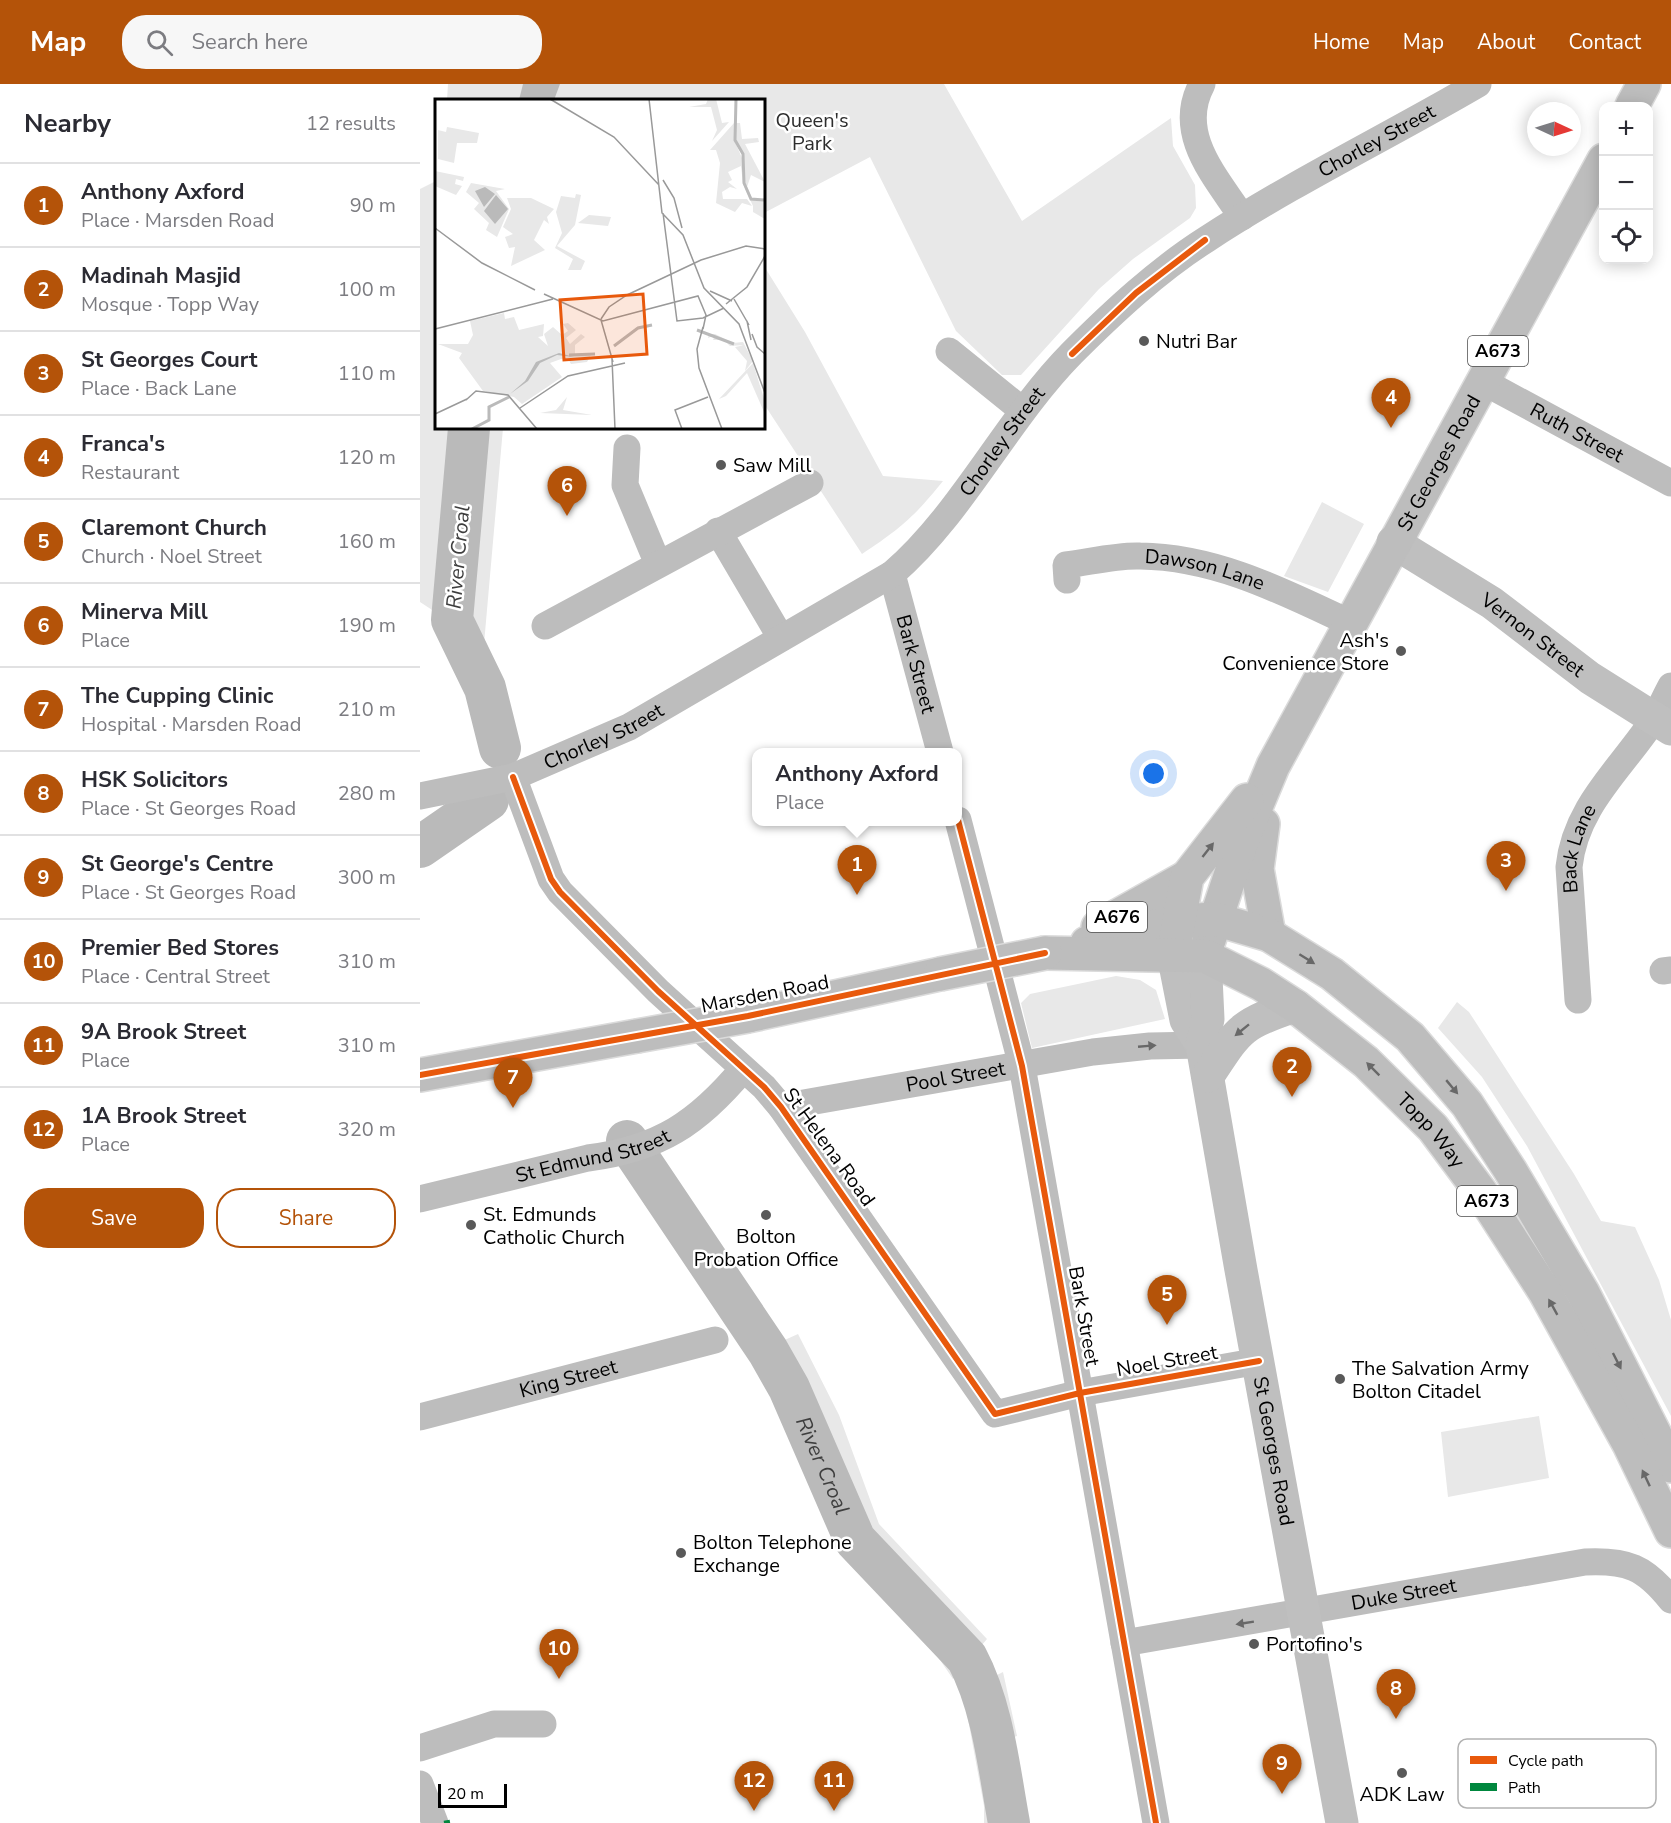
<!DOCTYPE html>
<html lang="en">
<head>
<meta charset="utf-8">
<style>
  body { margin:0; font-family:"Nunito Sans",sans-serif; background:#f7f7f7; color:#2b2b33 }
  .controls { position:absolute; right:18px; top:18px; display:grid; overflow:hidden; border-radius:12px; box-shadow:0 3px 15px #0003 }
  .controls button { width:54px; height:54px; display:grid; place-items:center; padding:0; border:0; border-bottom:2px solid #e1e1e2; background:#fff; color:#2b2b33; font:30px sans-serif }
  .compass { position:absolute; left:1107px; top:18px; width:54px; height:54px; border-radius:50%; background:#fff; box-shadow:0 3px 15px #0003; rotate:94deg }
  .scale { position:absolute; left:18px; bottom:15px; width:69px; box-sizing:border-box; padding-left:6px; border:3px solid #000; border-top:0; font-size:16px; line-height:21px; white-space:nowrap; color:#000; -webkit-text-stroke:4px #fff; paint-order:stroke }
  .you { position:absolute; left:734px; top:690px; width:21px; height:21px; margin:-15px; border:4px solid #fff; border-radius:50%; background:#1a73e8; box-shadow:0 0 0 9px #1a73e833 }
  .badge { display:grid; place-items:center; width:39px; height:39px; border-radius:50%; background:#b45309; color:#fff; font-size:20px; font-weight:700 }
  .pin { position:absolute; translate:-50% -50px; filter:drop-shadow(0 2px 3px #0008) }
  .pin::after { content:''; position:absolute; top:32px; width:21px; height:18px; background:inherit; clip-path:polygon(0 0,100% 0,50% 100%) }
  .popup { position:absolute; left:332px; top:664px; width:210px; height:78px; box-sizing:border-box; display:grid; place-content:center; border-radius:12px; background:#fff; filter:drop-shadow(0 2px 4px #0005); font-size:20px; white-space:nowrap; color:#7c7c81 }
  .popup b { font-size:22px; color:#2b2b33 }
  .popup::after { content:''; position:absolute; left:50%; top:100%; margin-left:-12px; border:12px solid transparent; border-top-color:#fff }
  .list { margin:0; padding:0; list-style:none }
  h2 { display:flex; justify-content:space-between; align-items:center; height:78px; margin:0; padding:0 24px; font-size:26px }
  h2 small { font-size:20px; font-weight:400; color:#7c7c81 }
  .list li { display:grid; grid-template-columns:39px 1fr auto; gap:18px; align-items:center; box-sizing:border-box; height:84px; padding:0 24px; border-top:2px solid #e1e1e2 }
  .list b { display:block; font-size:22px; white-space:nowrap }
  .list p { margin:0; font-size:20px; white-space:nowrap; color:#7c7c81 }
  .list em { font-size:20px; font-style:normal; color:#7c7c81 }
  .actions { display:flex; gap:12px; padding:18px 24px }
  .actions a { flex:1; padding:14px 0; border:2px solid #b45309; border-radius:24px; text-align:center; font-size:21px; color:#b45309 }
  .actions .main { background:#b45309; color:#fff }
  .icon { flex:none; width:33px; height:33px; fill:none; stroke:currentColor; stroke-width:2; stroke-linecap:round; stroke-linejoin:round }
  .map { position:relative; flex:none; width:1251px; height:1739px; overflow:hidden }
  header { display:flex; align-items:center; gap:36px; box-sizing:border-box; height:84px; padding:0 30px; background:#b45309; color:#fff }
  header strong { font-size:28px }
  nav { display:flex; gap:33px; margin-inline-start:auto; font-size:21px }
  .search { width:420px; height:54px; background:#f7f7f7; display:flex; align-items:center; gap:15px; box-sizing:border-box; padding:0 21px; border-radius:24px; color:#7c7c81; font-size:22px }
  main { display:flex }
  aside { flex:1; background:#fff }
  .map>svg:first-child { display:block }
</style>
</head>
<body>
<header>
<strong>Map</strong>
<div class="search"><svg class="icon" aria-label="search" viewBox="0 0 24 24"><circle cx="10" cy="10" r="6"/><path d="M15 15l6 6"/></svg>Search here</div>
<nav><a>Home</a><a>Map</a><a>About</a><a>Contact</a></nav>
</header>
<main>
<aside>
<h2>Nearby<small>12 results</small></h2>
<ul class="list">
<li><span class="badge">1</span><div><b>Anthony Axford</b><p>Place · Marsden Road</p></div><em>90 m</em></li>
<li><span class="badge">2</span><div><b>Madinah Masjid</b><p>Mosque · Topp Way</p></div><em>100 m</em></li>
<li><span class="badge">3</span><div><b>St Georges Court</b><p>Place · Back Lane</p></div><em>110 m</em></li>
<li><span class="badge">4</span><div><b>Franca's</b><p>Restaurant</p></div><em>120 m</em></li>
<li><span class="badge">5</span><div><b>Claremont Church</b><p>Church · Noel Street</p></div><em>160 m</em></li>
<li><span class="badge">6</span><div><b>Minerva Mill</b><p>Place</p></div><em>190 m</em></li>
<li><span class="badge">7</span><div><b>The Cupping Clinic</b><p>Hospital · Marsden Road</p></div><em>210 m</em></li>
<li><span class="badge">8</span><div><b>HSK Solicitors</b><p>Place · St Georges Road</p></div><em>280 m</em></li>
<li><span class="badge">9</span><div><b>St George's Centre</b><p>Place · St Georges Road</p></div><em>300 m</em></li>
<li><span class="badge">10</span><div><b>Premier Bed Stores</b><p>Place · Central Street</p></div><em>310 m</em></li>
<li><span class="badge">11</span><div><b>9A Brook Street</b><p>Place</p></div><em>310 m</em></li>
<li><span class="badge">12</span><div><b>1A Brook Street</b><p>Place</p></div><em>320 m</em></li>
</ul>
<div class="actions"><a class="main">Save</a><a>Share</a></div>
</aside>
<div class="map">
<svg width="1251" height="1739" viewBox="0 0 1251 1739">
  <rect width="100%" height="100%" fill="#fff"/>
  <path fill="#e8e8e8" d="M28 0H524L602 137 751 34 753 62 775 101 776 124 770 134 713 175 679 205 601 291H582L536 247 450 73 344 129V16H27Z
    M16 97V344H83L64 560 0 518V105Z
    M344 182 385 248 463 392 523 397C495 432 480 445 442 470L344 320Z
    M902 418 944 440 908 508 864 492Z
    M696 892 720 896 736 906 745 935 612 964 601 919 610 910Z
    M1037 918 1049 928 1154 1090 1181 1137 1215 1143 1239 1196 1251 1236V1332L1107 1062 1062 993 1018 944Z
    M378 1250 419 1331 459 1440 567 1555 533 1595 479 1516 431 1477 416 1457 364 1314 336 1269Z
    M1119 1332 1129 1394 1028 1413 1021 1348Z
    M583 1588 597 1652 591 1654 606 1739H564V1722L543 1608Z"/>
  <path fill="#bababa" d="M103 0H140L134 16H99Z"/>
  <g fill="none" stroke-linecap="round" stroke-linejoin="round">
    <g stroke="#bababa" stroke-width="42">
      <path d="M49 344 32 536 65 604 80 664"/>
      <path d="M0 763 68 716"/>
      <path id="s1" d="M207 1057 348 1267 369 1304 435 1456 547 1574C573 1623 579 1685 589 1739"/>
    </g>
    <g stroke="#dbdbdb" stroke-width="36">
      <g id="primary">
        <path d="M1212 22 1224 0"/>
        <path d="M843 740 837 785 849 851"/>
        <path d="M678 843 767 793"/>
        <path id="s13" d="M789 856 821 759 853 682 1184 76"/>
        <path d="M667 859 757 837 795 835 849 851 912 890 990 953 1047 1020 1090 1086 1163 1209 1251 1382"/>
        <path d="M755 859 767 793 827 716"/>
        <path id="s14" d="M625 869 785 872 841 900 875 922 946 978 1013 1044 1060 1107 1125 1208 1209 1360 1251 1447"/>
        <path d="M328 932 520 890"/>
        <path d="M0 991 217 952"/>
      </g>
    </g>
    <g stroke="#bdbdbd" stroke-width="27">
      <path d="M782 0C755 50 796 93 822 133"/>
      <path d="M529 267 602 326"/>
      <path id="s2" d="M1062 297 1251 399"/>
      <path d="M207 364 205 401 238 480"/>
      <path d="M298 447 361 554"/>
      <path id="s3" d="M472 490 520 668"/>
      <path id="s4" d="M647 496 646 481C670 478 696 471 720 472 796 473 862 507 930 539"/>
      <path d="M125 542 390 399"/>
      <path d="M93 693 131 795 140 808 238 907 344 1003 361 1023 575 1330 660 1309 839 1277"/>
      <path id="s5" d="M0 712 93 693 209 643 472 490C542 430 586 336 652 269 693 228 738 186 787 155 874 98 969 52 1058 0"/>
      <path d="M538 736 602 982 736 1739"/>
      <path d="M1243 887 1251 886"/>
      <path id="s6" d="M1158 916 1149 783C1155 722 1202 684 1234 635 1240 625 1245 613 1251 602"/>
      <path id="s7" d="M361 1023 673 968 730 962 782 961"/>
      <path id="s8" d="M0 1115 168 1074C239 1065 278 1039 323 985"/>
      <path id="s9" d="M0 1333 295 1256"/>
      <path id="s10" d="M704 1559 1165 1478C1207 1476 1225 1483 1251 1516"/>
      <path d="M0 1664 74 1640H123"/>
      <path d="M0 1700 15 1739"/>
    </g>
    <g stroke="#bfbfbf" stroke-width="33">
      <path id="s11" d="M973 458 1072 519 1170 594 1251 645"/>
      <path d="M753 870 766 936 782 961"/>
      <path id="s12" d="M785 872 788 935 782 961 821 1186 922 1739"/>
      <path d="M788 992C819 945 820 940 875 922"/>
    </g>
    <use href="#primary" stroke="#bdbdbd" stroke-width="33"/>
    <g stroke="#dbdbdb" stroke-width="36" stroke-linecap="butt">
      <path id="primary-bridge" d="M520 890 625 869
        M217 952 328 932"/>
    </g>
    <use href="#primary-bridge" stroke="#bdbdbd" stroke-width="33"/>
    <path stroke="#00873e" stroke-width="4.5" stroke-dasharray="9 4.5" stroke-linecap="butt" d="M24 1739 30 1738"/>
    <g stroke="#fff" stroke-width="10">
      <path id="cycleway" d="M652 270 716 209 785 156
        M93 693 131 795 140 808 238 907 344 1003 361 1023 575 1330 660 1309 839 1277
        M538 736 602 982 736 1739
        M0 991 328 932 625 869"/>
    </g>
    <use href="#cycleway" stroke="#e8590c" stroke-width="6"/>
  </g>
  <defs><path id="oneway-solid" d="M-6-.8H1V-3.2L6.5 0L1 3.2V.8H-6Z" transform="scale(1.5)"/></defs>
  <g fill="#686868">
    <use href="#oneway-solid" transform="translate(788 766) rotate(-52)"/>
    <use href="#oneway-solid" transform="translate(887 875) rotate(32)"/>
    <use href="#oneway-solid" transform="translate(727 962) rotate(-5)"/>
    <use href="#oneway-solid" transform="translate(953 985) rotate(-135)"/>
    <use href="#oneway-solid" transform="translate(1032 1003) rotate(50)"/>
    <use href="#oneway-solid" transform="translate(1133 1223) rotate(-119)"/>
    <use href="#oneway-solid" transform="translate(1197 1277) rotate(63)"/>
    <use href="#oneway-solid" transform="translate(1226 1394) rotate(-115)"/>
    <use href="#oneway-solid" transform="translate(825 1539) rotate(171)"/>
  </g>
  <use fill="#696969" href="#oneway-solid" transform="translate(822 946) rotate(141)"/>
  <g fill="#595959" stroke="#fff" stroke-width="2">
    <circle cx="724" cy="257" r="6"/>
    <circle cx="301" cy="381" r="6"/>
    <circle cx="981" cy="567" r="6"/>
    <circle cx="346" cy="1131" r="6"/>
    <circle cx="51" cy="1141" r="6"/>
    <circle cx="920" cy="1295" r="6"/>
    <circle cx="261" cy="1469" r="6"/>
    <circle cx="834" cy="1560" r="6"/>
    <circle cx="982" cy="1689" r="6"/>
  </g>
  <g text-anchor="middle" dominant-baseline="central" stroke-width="5" stroke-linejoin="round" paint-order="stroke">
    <g fill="#fff" stroke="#4c4c4c" stroke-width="1.5">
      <rect x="1048" y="252" width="60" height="30" rx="4.5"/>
      <rect x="667" y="818" width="60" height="30" rx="4.5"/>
      <rect x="1037" y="1102" width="60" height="30" rx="4.5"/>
    </g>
    <g font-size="18" font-weight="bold" fill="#000">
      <text x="1078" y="267">A673</text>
      <text x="697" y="833">A676</text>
      <text x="1067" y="1117">A673</text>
    </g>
    <g font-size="20" fill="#2d2d2d" stroke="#fff">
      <text x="392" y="36">Queen's<tspan x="392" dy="23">Park</tspan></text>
    </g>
    <g font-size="20" fill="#000" stroke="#fff">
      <text stroke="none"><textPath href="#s5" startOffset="1184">Chorley Street</textPath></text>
      <text stroke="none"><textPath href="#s2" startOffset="108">Ruth Street</textPath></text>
      <text stroke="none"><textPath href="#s5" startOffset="698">Chorley Street</textPath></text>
      <text stroke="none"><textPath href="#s13" startOffset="531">St Georges Road</textPath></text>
      <text stroke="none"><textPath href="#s4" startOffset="156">Dawson Lane</textPath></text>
      <text stroke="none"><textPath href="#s11" startOffset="168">Vernon Street</textPath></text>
      <text stroke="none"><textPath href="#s3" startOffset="93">Bark Street</textPath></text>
      <text stroke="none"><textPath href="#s5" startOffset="194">Chorley Street</textPath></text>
      <text stroke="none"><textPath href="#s6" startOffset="153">Back Lane</textPath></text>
      <text transform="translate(345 910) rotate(-11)">Marsden Road</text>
      <text stroke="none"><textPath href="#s7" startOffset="177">Pool Street</textPath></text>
      <text stroke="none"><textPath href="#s14" startOffset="448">Topp Way</textPath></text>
      <text transform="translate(409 1063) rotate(54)">St Helena Road</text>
      <text stroke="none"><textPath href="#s8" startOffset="178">St Edmund Street</textPath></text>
      <text transform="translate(664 1232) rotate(80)">Bark Street</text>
      <text transform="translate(747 1277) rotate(-10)">Noel Street</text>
      <text stroke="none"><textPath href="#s9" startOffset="153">King Street</textPath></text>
      <text stroke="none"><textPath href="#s12" startOffset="502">St Georges Road</textPath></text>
      <text stroke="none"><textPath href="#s10" startOffset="284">Duke Street</textPath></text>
    </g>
    <g font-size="20" fill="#000" stroke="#fff" text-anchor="start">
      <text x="736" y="257">Nutri Bar</text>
      <text x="313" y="381">Saw Mill</text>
      <text x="969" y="556" text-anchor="end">Ash's<tspan x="969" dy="23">Convenience Store</tspan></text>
      <text x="63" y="1130">St. Edmunds<tspan x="63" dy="23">Catholic Church</tspan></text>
      <text x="346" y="1152" text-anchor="middle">Bolton<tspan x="346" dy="23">Probation Office</tspan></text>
      <text x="932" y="1284">The Salvation Army<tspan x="932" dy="23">Bolton Citadel</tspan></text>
      <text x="273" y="1458">Bolton Telephone<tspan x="273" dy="23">Exchange</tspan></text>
      <text x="846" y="1560">Portofino's</text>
      <text x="982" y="1710" text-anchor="middle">ADK Law</text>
    </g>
    <g font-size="21" font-style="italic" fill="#3e3e3e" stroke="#fff">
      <text transform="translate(38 473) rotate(-85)">River Croal</text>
      <text stroke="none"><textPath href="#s1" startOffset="380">River Croal</textPath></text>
    </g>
  </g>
  <g transform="translate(15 15)">
    <rect width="330" height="330" fill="#fff"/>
    <path d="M273 0H281L287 24 294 23 277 42 282 31 276 8H254L271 5ZM299 24 300 43 307 59 308 84H309L315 100 330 102V120L318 113V107L308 85 306 67 293 73 297 81 293 83 302 90 295 88 287 93 288 100H312L317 107 307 104 300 113 281 104 285 64 281 51H275ZM301 24H305L307 40 323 39 324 43 310 45 330 83 316 76 312 88 317 99 330 100H318L313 94 310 84 309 55 301 41ZM12 28 44 34 42 44H22L19 64 3 60V31L11 33ZM0 72 29 78 28 82 21 80 20 85 27 87 21 96 0 87ZM36 84 70 90 61 92 74 110 62 138 51 131 54 124 39 110 44 104 31 93ZM141 95 146 96 140 126 122 147 150 162 146 171H133L138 160 120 149 127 134 121 113 126 97 140 99ZM72 99H96L119 110 112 118 114 125 109 121 99 141 110 151 76 167 80 148 74 149 70 138 78 135 68 128 76 110ZM154 116 176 118 173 127 143 124ZM69 214 70 220 79 218 84 231 109 225 108 237 103 238 113 247 109 235 118 228 127 236 133 232 128 225 133 224 141 231 131 239 135 245 146 235 150 238 140 246V256H156L152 263 136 265 133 260H126L115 264 127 278 87 305 79 298 48 292 24 259 27 254 3 245H33L38 236 35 222ZM274 235H280L298 244 308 243 318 262 310 272 312 262 300 248 310 246 295 247 289 241H278L280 236 273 239ZM318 264 330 303 329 313 312 274 291 297 284 300ZM132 298 128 311 157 316 105 314 121 311Z" fill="#e8e8e8"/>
    <path d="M50 88 60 95 49 108 40 92ZM61 96 73 110 60 125 49 112ZM124 254 139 258 122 256 105 264 93 282 75 295 90 282 101 263Z" fill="#bababa"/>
    <path fill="none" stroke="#bababa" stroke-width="3" d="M301 0 300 41 308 55 309 84 316 100 330 101M262 231 299 245M179 247 203 229 217 226M134 256 160 255M37 330 54 321V308L74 298"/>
    <path fill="none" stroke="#999" stroke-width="1.5" d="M115 0 179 38 224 86M214 0 227 114 248 136 269 189 304 225 330 294M228 81 239 99 247 129M228 114 242 222 268 219 289 209M0 129 47 164 100 191M275 192 297 202M109 195 168 222 263 197 271 216 268 230M299 200 314 226M291 205 312 188 330 157M166 220 174 208 192 196 266 161 311 147 330 150M166 221 178 263M312 222 316 241M268 228 262 250 264 269 287 330M0 230 118 200M317 235 322 248 330 255M177 260 180 330M31 301 41 292 73 296 102 330M85 309 133 277 190 264M0 315 32 300M247 330 240 311 273 298"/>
    <path fill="#e8590c" fill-opacity="0.15" stroke="#e8590c" stroke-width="3" d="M208 195 212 255 129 261 125 201Z"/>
    <rect width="330" height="330" fill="none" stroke="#000" stroke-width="3"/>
  </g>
  <rect x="1038" y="1655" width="198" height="69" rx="9" fill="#fff" stroke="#b2b2b2" stroke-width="1.5"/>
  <rect x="1050" y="1672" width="27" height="8" fill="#e8590c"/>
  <rect x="1050" y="1699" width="27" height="8" fill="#00873e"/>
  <g font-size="16" fill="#000">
    <text x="1088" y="1682">Cycle path</text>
    <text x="1088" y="1709">Path</text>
  </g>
</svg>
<div class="controls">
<button>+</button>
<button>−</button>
<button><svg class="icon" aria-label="locate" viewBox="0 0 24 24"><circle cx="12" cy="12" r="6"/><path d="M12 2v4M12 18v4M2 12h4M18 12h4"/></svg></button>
</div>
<svg class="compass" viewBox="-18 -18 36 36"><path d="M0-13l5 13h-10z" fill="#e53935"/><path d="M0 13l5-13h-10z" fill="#7c7c81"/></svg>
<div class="scale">20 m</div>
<div class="you"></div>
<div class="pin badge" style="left:437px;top:811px">1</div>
<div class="popup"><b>Anthony Axford</b>Place</div>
<div class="pin badge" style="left:872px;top:1013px">2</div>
<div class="pin badge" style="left:1086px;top:807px">3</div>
<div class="pin badge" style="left:971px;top:344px">4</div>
<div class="pin badge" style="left:747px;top:1241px">5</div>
<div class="pin badge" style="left:147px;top:432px">6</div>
<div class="pin badge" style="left:93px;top:1024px">7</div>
<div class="pin badge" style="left:976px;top:1635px">8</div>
<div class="pin badge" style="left:862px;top:1710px">9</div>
<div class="pin badge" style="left:139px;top:1595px">10</div>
<div class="pin badge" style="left:414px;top:1727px">11</div>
<div class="pin badge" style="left:334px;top:1727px">12</div>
</div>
</main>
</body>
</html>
